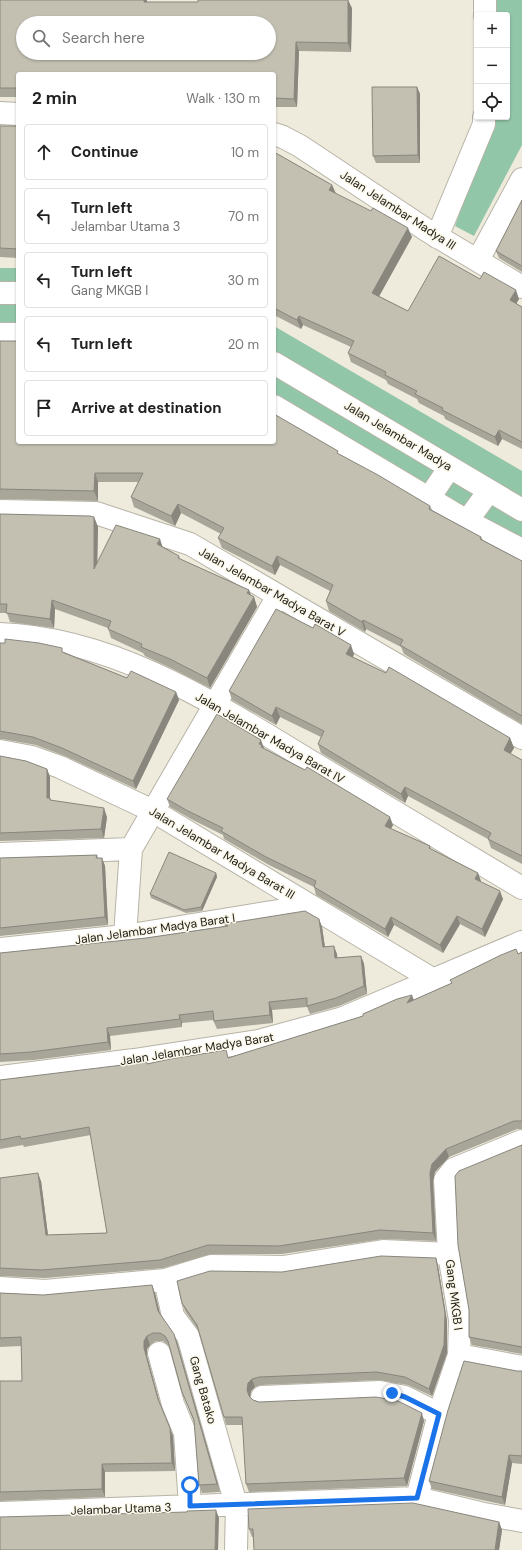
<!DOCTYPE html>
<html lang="en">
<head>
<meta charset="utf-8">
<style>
  body { margin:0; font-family:"DM Sans",sans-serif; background:#f2f2f2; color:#222 }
  .controls { position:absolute; right:12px; top:12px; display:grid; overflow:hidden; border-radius:4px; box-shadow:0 1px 3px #0004 }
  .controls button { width:36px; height:36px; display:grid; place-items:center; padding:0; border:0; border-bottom:1px solid #e0e0e0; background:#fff; color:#222; font:20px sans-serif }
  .stop { position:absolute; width:12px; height:12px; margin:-9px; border:3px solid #1a73e8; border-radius:50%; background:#fff }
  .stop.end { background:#1a73e8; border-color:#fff; box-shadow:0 1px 4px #0008 }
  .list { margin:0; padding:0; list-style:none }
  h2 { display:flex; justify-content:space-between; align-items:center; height:52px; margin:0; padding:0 16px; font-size:17px }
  h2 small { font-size:13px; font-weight:400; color:#767676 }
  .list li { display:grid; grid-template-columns:26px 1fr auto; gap:12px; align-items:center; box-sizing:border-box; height:56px; margin:0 8px 8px; padding:0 8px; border:1px solid #e0e0e0; border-radius:4px }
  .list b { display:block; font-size:15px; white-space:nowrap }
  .list p { margin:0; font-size:13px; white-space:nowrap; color:#767676 }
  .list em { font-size:13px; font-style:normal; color:#767676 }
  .icon { flex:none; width:22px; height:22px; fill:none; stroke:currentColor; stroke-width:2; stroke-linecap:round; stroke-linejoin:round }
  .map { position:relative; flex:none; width:522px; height:1550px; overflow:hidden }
  .search { position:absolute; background:#fff; box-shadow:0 1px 3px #0004; left:16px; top:16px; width:260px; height:44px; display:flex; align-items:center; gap:10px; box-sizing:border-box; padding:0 14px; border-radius:22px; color:#767676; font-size:15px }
  .panel { position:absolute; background:#fff; box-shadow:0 1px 3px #0004; left:16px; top:72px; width:260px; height:372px; border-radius:4px }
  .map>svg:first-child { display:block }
</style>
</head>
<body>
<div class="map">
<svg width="522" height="1550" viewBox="0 0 522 1550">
  <rect width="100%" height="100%" fill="#eeeadc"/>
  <path fill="#92c6a9" d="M492 0H522V145L474 236 455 226 490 127 491 117H507V15H492Z
    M0 268H18V343H0Z
    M274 326 522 471V556L274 418Z"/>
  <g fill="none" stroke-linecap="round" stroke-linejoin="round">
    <g stroke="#b7b3a6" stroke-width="24">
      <path id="street" d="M485 15V0
        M0 113 18 114
        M274 134 283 137 300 146 428 231 522 287
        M437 237 484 124V117
        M478 260 522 179
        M0 293H18
        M0 334H18
        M274 363 522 510
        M274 406 467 521 522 550
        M429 498 450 467
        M0 511 96 513 190 544 522 738
        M467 521 489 491
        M0 634C118 638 222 708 320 767 387 807 455 848 522 888
        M0 751 32 757 60 767 153 811 432 979
        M0 854 131 849
        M125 936 131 849 278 596
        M0 949 125 936 309 906
        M0 1077 134 1060 258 1041 343 1018 522 942
        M165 1280 173 1316 188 1336 233 1494 237 1504 236 1550
        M0 1288 45 1291 165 1280 211 1266 283 1267 383 1251 449 1254
        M159 1353 173 1404 185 1433 190 1506
        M459 1355 522 1367
        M262 1397 380 1392 405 1397 439 1414
        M417 1498 439 1414 459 1355 460 1320 449 1254 445 1180 454 1169 522 1141
        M0 1513 417 1498 484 1514 522 1521"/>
    </g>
    <use href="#street" stroke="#fff" stroke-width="22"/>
  </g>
  <path fill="#a8a599" d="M0 0 147 2 352 8 351 52 299 51 297 107H274V74H18V97H0Z
    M417 87 420 94V163H376L373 156Z
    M0 126H18V258L0 257Z
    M274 152 332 185 336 194 412 237 379 296 408 311 480 279 519 299 516 304 522 307V449L502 439 498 446 445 419 444 416 419 403 417 399 388 384 386 380 351 362 348 353 351 347 303 325 301 329 274 315Z
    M522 200V272L499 258 496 251Z
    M0 341 18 442 339 454 430 506 432 510 481 537 483 540 522 561V724L404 654 401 647 366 629 365 632 329 611 326 601 330 591 280 565 275 575 222 548 218 538 221 534 181 513 175 526 134 507 131 497 138 482H98V501L0 499Z
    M0 514 94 517 98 527 97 562 163 547 179 556 180 559 249 590 251 595 254 597 257 607 210 688 173 669 145 656 143 653 111 638 108 628 55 609 54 628 10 622 7 613H0Z
    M0 643 64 652 127 678 176 692 179 700 136 789 65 756 36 745 2 739H0Z
    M354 654 353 657 510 738 514 748 510 754 522 760V864L491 848 488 839 408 796 405 803 321 753 318 744 321 737 280 717 276 725 232 700 229 691Z
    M264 748 393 825 391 829 430 846 431 849 478 873 480 882 503 899 485 937 460 924 443 953 394 925 388 937 316 895 314 887 269 865 224 839 223 835 191 819 170 807 167 799Z
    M0 756 47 769 50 777V798L51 800 107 817 104 838 0 841Z
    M97 855 98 858H102L105 866 108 925 0 936V858Z
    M216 873 217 877 202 911 186 913 151 898 150 894Z
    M319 919 322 927 325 947 337 954V958L361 956 364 964 367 994 339 1006 310 1014 307 1007 272 1010 273 1023 217 1029 213 1020 182 1023V1027L110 1036 111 1050 34 1060 0 1062V953L146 938 225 926 224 924Z
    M522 952V1129H517L449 1157 435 1172 433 1181 436 1241 383 1239 282 1254H211L163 1268 45 1278 0 1276V1178L41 1181 48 1235 107 1233 91 1135 24 1147 23 1145 0 1149V1080L147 1064 226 1050 228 1058 363 1016 413 1000 452 983 450 980Z
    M522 1145V1354L472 1345 469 1337Z
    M436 1258 438 1266 447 1321V1353L432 1396 408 1385 379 1380 261 1385 255 1387 251 1391 250 1397 253 1400 259 1402 424 1421 407 1486 249 1492 246 1484 243 1425H226L224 1417 199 1331 185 1311 182 1303 282 1272Z
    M0 1293 43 1295 155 1293 160 1313 177 1342 220 1492 202 1493 199 1485 194 1422 182 1392 170 1347 167 1344 163 1341H156L150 1345 147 1349V1356L160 1405 173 1436 175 1471 105 1472V1497L0 1501V1381H22L21 1346 0 1347Z
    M517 1371H522V1464L512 1463 505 1505 432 1489 429 1481Z
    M499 1522 502 1530 499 1550H254L253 1537H252L249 1529Z"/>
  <path fill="#88867d" d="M144 0H147V11L144 2Z
    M348 0 352 8 351 52 348 43Z
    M296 42 299 51 297 107 294 99Z
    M417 87 420 94V163L418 155Z
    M332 185 336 194 329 190Z
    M408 228 412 237 376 302 372 293Z
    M516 290 519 299 513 309 510 300Z
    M299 316 303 325 301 329 297 320Z
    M499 430 502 439 498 446 495 437Z
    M95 473 98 482V501L94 491Z
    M178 504 181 513 175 526 171 516Z
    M94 517 98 527 97 578 94 569Z
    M160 539 163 548 157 544Z
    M277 556 280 565 275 575 272 566Z
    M249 590 252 600 247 593Z
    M254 597 257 607 210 688 207 678Z
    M52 600 55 609 54 628 50 619Z
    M363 620 366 629 365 632 362 622Z
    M351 645 354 654 350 663 346 654Z
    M176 692 179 700 136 789 133 781Z
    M276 707 280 717 276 725 272 716Z
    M510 738 514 748 507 760 504 750Z
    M261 740 264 748V749L259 744Z
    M47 769 50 777V806L47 798Z
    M405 787 408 796 405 803 401 794Z
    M104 808 107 817 104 838 101 829Z
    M390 817 393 825 388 834 385 826Z
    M102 858 105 866 108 925 105 917Z
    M216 873 217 877 202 911 201 907Z
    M478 873 481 881 478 887 475 879Z
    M500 891 503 899 485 937 482 929Z
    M457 916 460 924 443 953 440 945Z
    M391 917 394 925 388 937 385 929Z
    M319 919 322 927 326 955 323 947Z
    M334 946 337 954 338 966 335 958Z
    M361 956 364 964 367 994 364 986Z
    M412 995 415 1003H407Z
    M269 1002 272 1010 273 1023 270 1015Z
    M179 1015 182 1023V1027Z
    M107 1028 110 1036 111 1050 108 1042Z
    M446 1149 449 1157 435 1172 433 1181 436 1241 433 1233 430 1173 432 1164Z
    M38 1173 41 1181 49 1243 46 1235Z
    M436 1258 438 1266 447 1321V1353L432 1396 429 1389Z
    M152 1285 155 1293 161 1319 158 1311Z
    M174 1334 177 1342 220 1492 217 1484Z
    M147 1336 150 1345 147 1349V1356L161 1407 158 1399 144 1348V1341Z
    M252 1379 255 1387 251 1391 250 1397 252 1404 247 1390 248 1383Z
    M422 1413 424 1421 407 1486 404 1478Z
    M170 1428 173 1436 175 1471 172 1463Z
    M509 1455 512 1463 505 1505 502 1497Z
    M102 1464 105 1472V1497L102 1489Z
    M216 1510 219 1518 218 1550H215Z
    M499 1522 502 1530 499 1550H495Z"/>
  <path fill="#c3c0b2" stroke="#88867d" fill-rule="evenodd" d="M0 0H144V2H198V0H348V43L296 42 294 99 274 98V74H18V88H0ZM23 23H269V53H23Z
    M372 87H417L418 155 373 156Z
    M0 126H18V249L0 248Z
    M274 152 332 185 329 190 371 211 373 208 408 228 372 293 408 311 439 256 480 279 484 272 516 290 510 300 522 307V442L499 430 495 437 442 410 443 408 415 394 417 391 385 375 386 372 348 353 354 341 299 316 297 320 274 308Z
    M522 200V266L496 251Z
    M0 341H18V442H274V414L338 451 337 453 378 475 430 506 429 509 481 537 480 539 522 561V716L400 645 403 640 363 620 362 622 326 601 333 585 277 556 272 566 218 538 224 528 178 504 171 516 131 497 143 473H95L94 491 0 489Z
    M0 514 90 516 94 517V569L116 525 160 539 157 544 179 556 178 558 249 590 247 593 254 597 207 678 170 659 141 647 142 644 108 629 111 621 52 600 50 619 6 613 7 604H0Z
    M276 609 313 628 315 624 351 645 346 654 386 673 389 667 510 738 504 750 522 760V856L488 839 491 833 405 787 401 794 318 744 324 731 276 707 272 716 229 691Z
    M5 639 39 643 62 648V652L127 678 131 671 176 692 133 781 62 748 33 737 0 731V643H5Z
    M217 714 261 740 259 744 262 745 261 747 305 770 307 767 390 817 385 826 430 846 429 848 478 873 475 879 500 891 482 929 457 916 440 945 391 917 385 929 314 887 316 881 266 857 221 831 223 828 188 811 167 799Z
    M0 756 26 761 47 769V798H50V800L104 808 101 829 0 833Z
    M169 852 216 873 201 907 184 910 150 894Z
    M97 855 96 858H102L105 917 0 928V858Z
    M305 911 319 919 323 947 334 946 335 958 361 956 364 986 336 998 307 1006V998L269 1002 270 1015 214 1021 213 1011 179 1015 180 1019 107 1028 108 1042 31 1052 0 1054V953L146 938 228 926 224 924Z
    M516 949 518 954 522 952V1121H514L446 1149 432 1164 430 1173 433 1233 380 1230 279 1246 208 1245 160 1260 42 1270 0 1268V1178L38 1173 46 1235 107 1233 89 1127 21 1139 20 1136 0 1140V1080L147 1062V1064L170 1059 226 1050 228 1058 363 1016V1014L397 999 412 995 407 1003 452 983 450 980 501 955Z
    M522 1145V1347L469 1337V1310L458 1245 455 1176 459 1171Z
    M381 1256 436 1258 445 1313 444 1345 429 1389 405 1377 377 1372 259 1377 252 1379 248 1383 247 1390 249 1396 253 1400 259 1402 376 1397 398 1401 422 1413 404 1478 246 1484 242 1417H224L197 1325 182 1303 177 1281 210 1271 282 1272Z
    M152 1285 158 1311 174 1334 217 1484 199 1485 194 1420 182 1392 168 1341 165 1336 160 1333H153L147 1336 144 1341V1348L158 1399 170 1428 172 1463 102 1464V1489L0 1492V1381H22L21 1337 0 1338V1293L43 1295Z
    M464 1361 517 1371H522V1456L509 1455 502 1497 429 1481 448 1410Z
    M413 1503 499 1522 495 1550H254L253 1529H249L248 1509Z
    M216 1510 215 1550H0V1517L187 1512V1511Z"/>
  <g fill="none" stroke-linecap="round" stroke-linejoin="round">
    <path stroke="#1a73e8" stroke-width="5" d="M190 1485V1506L417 1498 439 1414 405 1397 392 1393"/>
  </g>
  <g text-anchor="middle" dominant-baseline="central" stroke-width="3" stroke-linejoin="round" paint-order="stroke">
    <g font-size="12" fill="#23221d" stroke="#fbf7e9">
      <text transform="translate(398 210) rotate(33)">Jalan Jelambar Madya III</text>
      <text transform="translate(398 436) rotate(31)">Jalan Jelambar Madya</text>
      <text transform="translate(272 592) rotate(30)">Jalan Jelambar Madya Barat V</text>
      <text transform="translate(270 738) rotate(30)">Jalan Jelambar Madya Barat IV</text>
      <text transform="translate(222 853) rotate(31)">Jalan Jelambar Madya Barat III</text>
      <text transform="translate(155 929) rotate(-8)">Jalan Jelambar Madya Barat I</text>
      <text transform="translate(197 1049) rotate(-9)">Jalan Jelambar Madya Barat</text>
      <text transform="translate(454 1295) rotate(83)">Gang MKGB I</text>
      <text transform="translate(203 1390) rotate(74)">Gang Batako</text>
      <text transform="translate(121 1509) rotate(-2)">Jelambar Utama 3</text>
    </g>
  </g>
</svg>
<div class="controls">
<button>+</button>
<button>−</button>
<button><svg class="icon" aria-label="locate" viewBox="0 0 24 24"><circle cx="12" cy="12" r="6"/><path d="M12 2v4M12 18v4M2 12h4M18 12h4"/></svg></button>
</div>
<div class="stop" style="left:190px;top:1485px"></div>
<div class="stop end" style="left:392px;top:1393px"></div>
<div class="search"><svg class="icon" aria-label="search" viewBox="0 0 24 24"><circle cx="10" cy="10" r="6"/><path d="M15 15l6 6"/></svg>Search here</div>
<section class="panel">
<h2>2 min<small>Walk · 130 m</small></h2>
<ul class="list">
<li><svg class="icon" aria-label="ahead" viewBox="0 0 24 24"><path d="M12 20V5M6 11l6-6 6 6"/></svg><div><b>Continue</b></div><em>10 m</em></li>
<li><svg class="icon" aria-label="left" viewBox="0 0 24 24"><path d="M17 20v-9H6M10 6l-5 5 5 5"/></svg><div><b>Turn left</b><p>Jelambar Utama 3</p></div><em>70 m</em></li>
<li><svg class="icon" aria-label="left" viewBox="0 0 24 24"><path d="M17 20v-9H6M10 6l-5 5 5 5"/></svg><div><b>Turn left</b><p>Gang MKGB I</p></div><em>30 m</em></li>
<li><svg class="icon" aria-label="left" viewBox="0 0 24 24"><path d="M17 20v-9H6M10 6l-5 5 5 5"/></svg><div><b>Turn left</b></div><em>20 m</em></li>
<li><svg class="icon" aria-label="arrive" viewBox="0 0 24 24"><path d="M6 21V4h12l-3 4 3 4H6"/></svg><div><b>Arrive at destination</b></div></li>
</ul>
</section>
</div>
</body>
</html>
